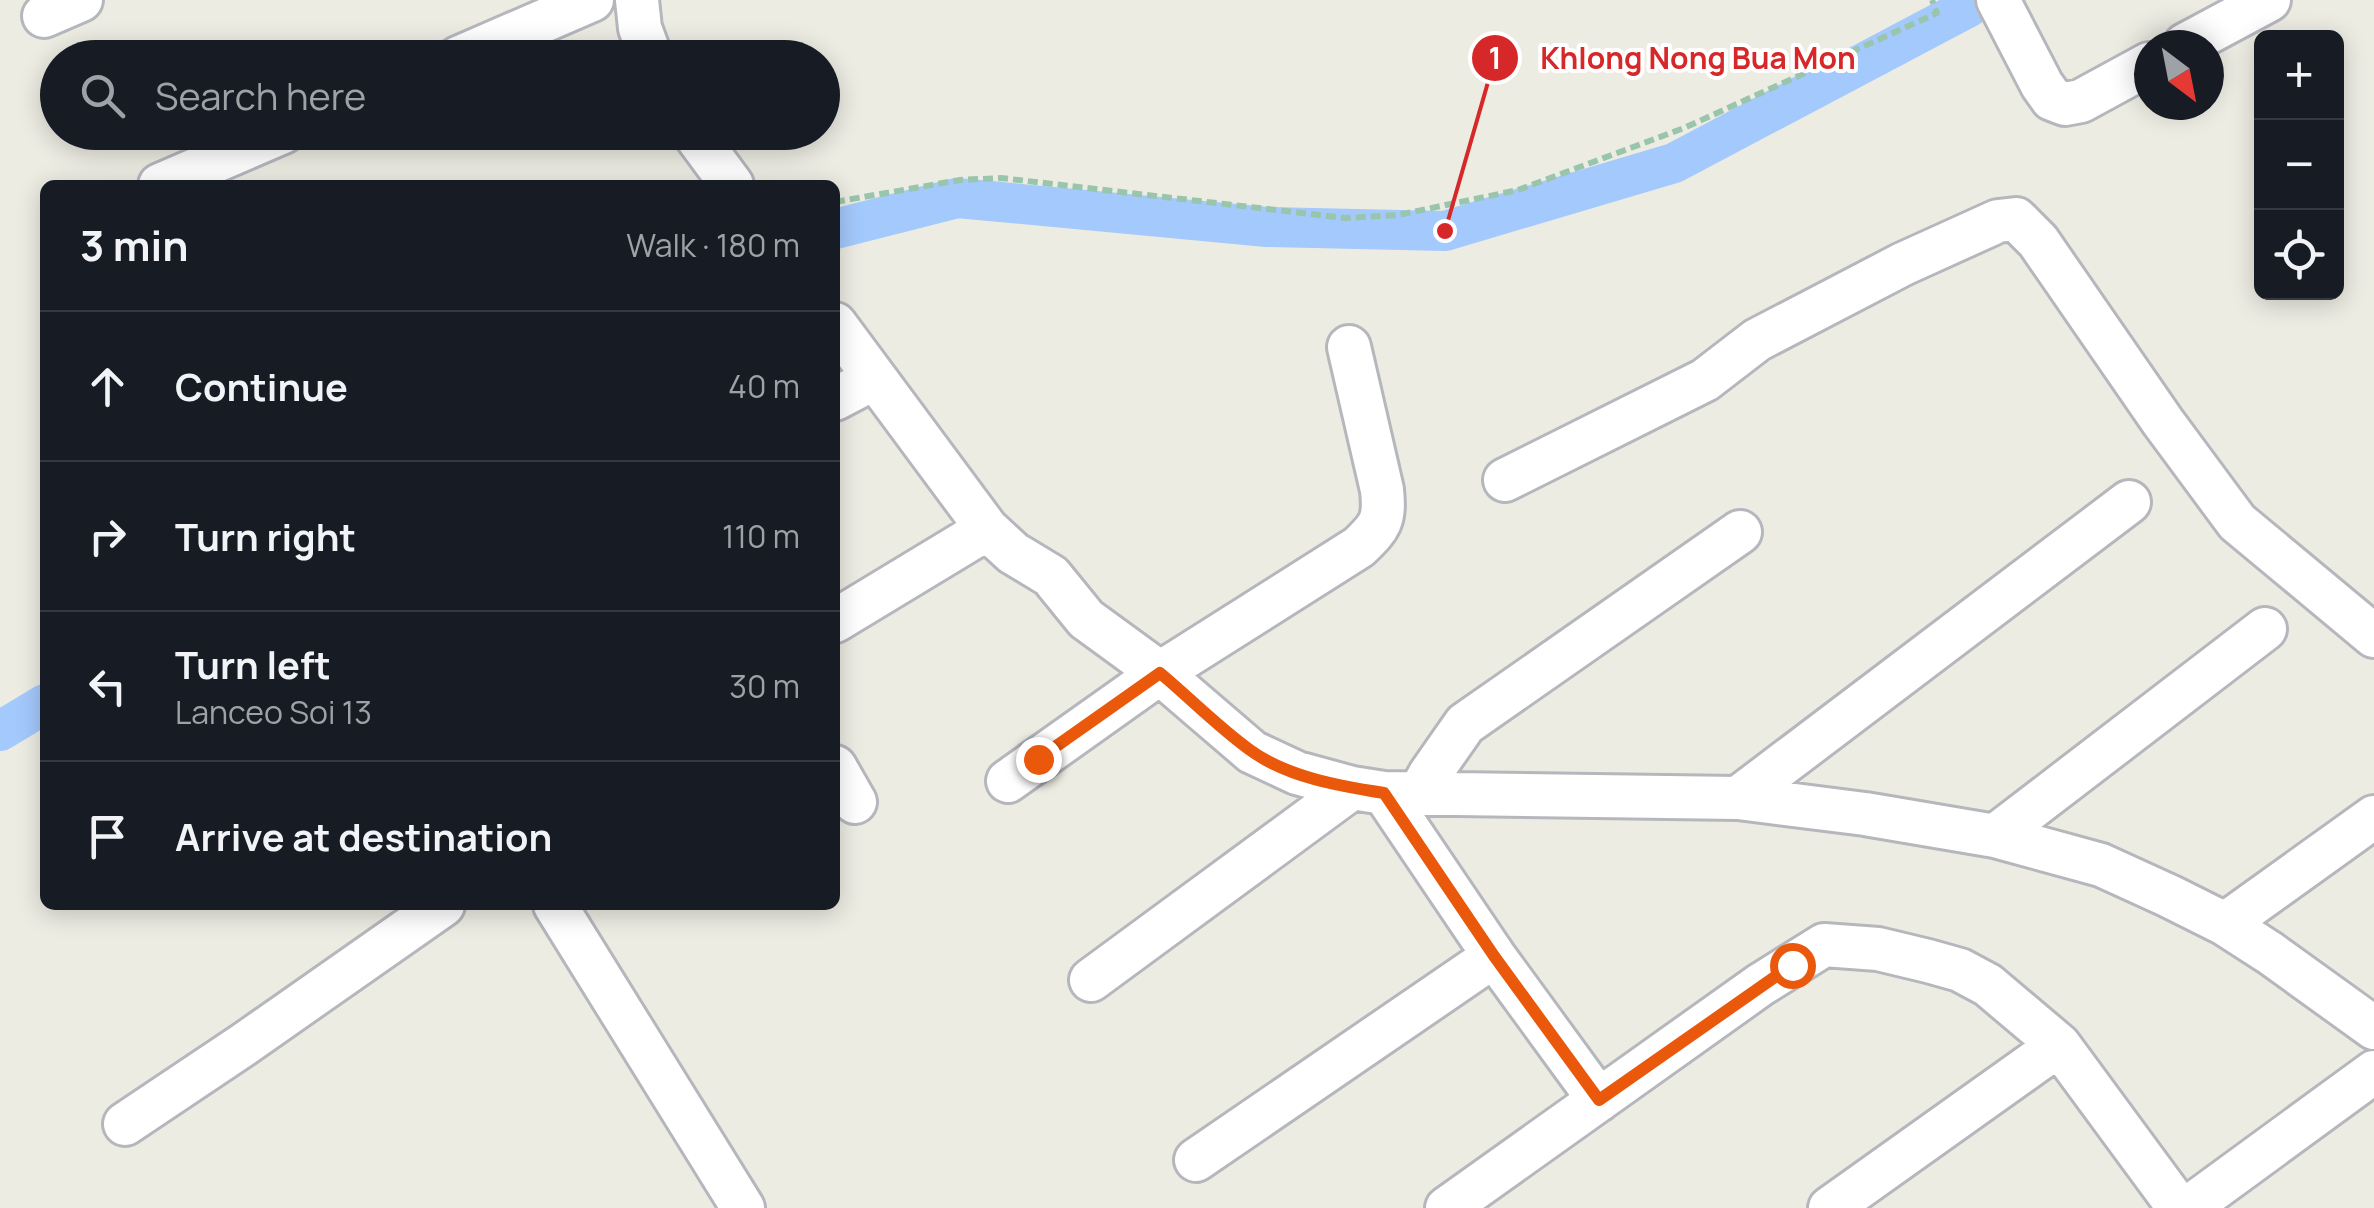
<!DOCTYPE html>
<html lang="en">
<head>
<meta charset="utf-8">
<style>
  body { margin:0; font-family:Manrope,sans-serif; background:#20242c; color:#f1f3f6 }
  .controls { position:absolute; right:30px; top:30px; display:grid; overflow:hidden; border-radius:15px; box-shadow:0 5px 25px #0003 }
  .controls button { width:90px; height:90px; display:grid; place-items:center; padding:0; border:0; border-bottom:2px solid #363941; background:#171b24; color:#f1f3f6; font:50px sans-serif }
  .compass { position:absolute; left:2134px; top:30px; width:90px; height:90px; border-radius:50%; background:#171b24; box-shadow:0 5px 25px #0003; rotate:148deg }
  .stop { position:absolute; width:30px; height:30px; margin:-22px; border:8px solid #ea580c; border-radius:50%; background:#fff }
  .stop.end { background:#ea580c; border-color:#fff; box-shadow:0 2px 10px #0008 }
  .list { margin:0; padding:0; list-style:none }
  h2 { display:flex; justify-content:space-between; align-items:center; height:130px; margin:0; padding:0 40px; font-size:42px }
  h2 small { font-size:32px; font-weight:400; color:#9ea1a6 }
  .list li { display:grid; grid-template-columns:65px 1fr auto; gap:30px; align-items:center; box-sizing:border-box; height:150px; padding:0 40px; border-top:2px solid #363941 }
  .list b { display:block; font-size:38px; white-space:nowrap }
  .list p { margin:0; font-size:32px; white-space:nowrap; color:#9ea1a6 }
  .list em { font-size:32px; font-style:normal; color:#9ea1a6 }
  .icon { flex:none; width:55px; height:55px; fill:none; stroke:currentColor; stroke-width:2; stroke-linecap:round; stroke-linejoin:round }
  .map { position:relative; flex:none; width:2374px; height:1208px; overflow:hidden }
  .search { position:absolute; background:#171b24; box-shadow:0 5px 25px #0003; left:40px; top:40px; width:800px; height:110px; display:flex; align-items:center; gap:25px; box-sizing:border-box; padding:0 35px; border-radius:55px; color:#9ea1a6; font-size:38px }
  .panel { position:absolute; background:#171b24; box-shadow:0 5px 25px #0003; left:40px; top:180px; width:800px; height:730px; border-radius:15px }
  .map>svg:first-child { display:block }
</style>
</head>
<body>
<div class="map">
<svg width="2374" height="1208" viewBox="0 0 2374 1208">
  <rect width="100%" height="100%" fill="#edece3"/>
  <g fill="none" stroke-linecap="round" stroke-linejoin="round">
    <path stroke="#a4c9fc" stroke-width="40" d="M835 229 957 198 1267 227 1445 231 1674 163 1969 7 1965 0
      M0 731 45 704"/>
    <g stroke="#b5b7bd" stroke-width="48">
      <path id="minor" d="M637 0 640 28 651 58
        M1998 0 2042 85 2052 99 2065 104 2081 101 2149 64
        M44 16 81 0
        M2185 45 2269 0
        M458 58 592 0
        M693 132 732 185
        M160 185 283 132
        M835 324 987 529 1013 553 1051 576 1086 619 1160 673 1252 752 1297 773 1352 788 1384 793 1738 798 1865 814 1995 836 2101 865 2169 896 2225 924 2270 953 2374 1028
        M835 399 875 378
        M1505 480 1705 380 1757 340 1903 264 1998 221 2016 219 2038 241 2163 422 2237 522 2374 636
        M835 621 987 529
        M835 767 855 802
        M1008 781 1160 673 1359 547C1381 526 1385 520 1382 490L1349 347
        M1420 792 1430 774 1465 724 1740 532
        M1384 793 1494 956 1599 1100
        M1738 798 2129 502
        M1995 836 2265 629
        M555 905 743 1208
        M2225 924 2374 817
        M1091 980 1352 788
        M125 1124 243 1045 443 905
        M1196 1160 1494 956
        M1447 1208 1760 985 1824 945 1878 949 1928 961 1960 970 1988 985 2059 1045 2179 1208
        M1830 1208 2059 1045
        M2188 1208 2374 1072"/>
    </g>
    <path stroke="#99c5ac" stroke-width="6" stroke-dasharray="10 5" stroke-linecap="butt" d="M835 202 960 180 1001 178 1345 218 1398 215 1518 190 1684 128 1937 13 1932 0"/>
    <use href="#minor" stroke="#fff" stroke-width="42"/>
  </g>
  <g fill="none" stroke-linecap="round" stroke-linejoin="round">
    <path stroke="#ea580c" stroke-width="12" d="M1038 759 1160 673C1190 698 1218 727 1250 750 1287 777 1339 786 1384 793L1494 956 1599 1100 1792 965"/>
  </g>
  <path fill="none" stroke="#d62828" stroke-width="4" d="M1445 231L1495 58"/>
  <g fill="#d62828" stroke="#fff" stroke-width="4">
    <circle cx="1445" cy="231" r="10"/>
    <circle cx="1495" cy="58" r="25"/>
  </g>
  <g font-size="30" text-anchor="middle" font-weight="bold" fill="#fff">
    <text x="1495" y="69">1</text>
  </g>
  <g font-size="30" text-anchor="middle" font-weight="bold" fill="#d62828" stroke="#fff" stroke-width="8" stroke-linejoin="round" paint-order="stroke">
    <text x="1698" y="69">Khlong Nong Bua Mon</text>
  </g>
</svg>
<div class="controls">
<button>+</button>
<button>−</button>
<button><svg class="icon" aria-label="locate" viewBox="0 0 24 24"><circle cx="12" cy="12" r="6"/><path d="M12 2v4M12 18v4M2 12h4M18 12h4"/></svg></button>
</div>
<svg class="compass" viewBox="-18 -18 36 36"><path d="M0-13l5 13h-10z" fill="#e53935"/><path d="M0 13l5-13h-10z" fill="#9ea1a6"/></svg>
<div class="stop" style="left:1792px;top:965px"></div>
<div class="stop end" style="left:1038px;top:759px"></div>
<div class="search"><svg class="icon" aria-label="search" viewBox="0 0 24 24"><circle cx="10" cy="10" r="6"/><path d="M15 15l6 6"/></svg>Search here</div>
<section class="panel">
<h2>3 min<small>Walk · 180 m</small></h2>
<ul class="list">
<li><svg class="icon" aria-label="ahead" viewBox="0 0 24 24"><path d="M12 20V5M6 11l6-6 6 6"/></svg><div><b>Continue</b></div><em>40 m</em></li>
<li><svg class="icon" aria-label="right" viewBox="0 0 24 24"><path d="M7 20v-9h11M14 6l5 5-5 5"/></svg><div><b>Turn right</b></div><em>110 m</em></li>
<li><svg class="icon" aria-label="left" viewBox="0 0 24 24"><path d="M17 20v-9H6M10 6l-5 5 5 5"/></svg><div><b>Turn left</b><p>Lanceo Soi 13</p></div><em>30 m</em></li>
<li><svg class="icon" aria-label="arrive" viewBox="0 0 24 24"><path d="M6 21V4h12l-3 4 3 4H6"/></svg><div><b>Arrive at destination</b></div></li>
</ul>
</section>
</div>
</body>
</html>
